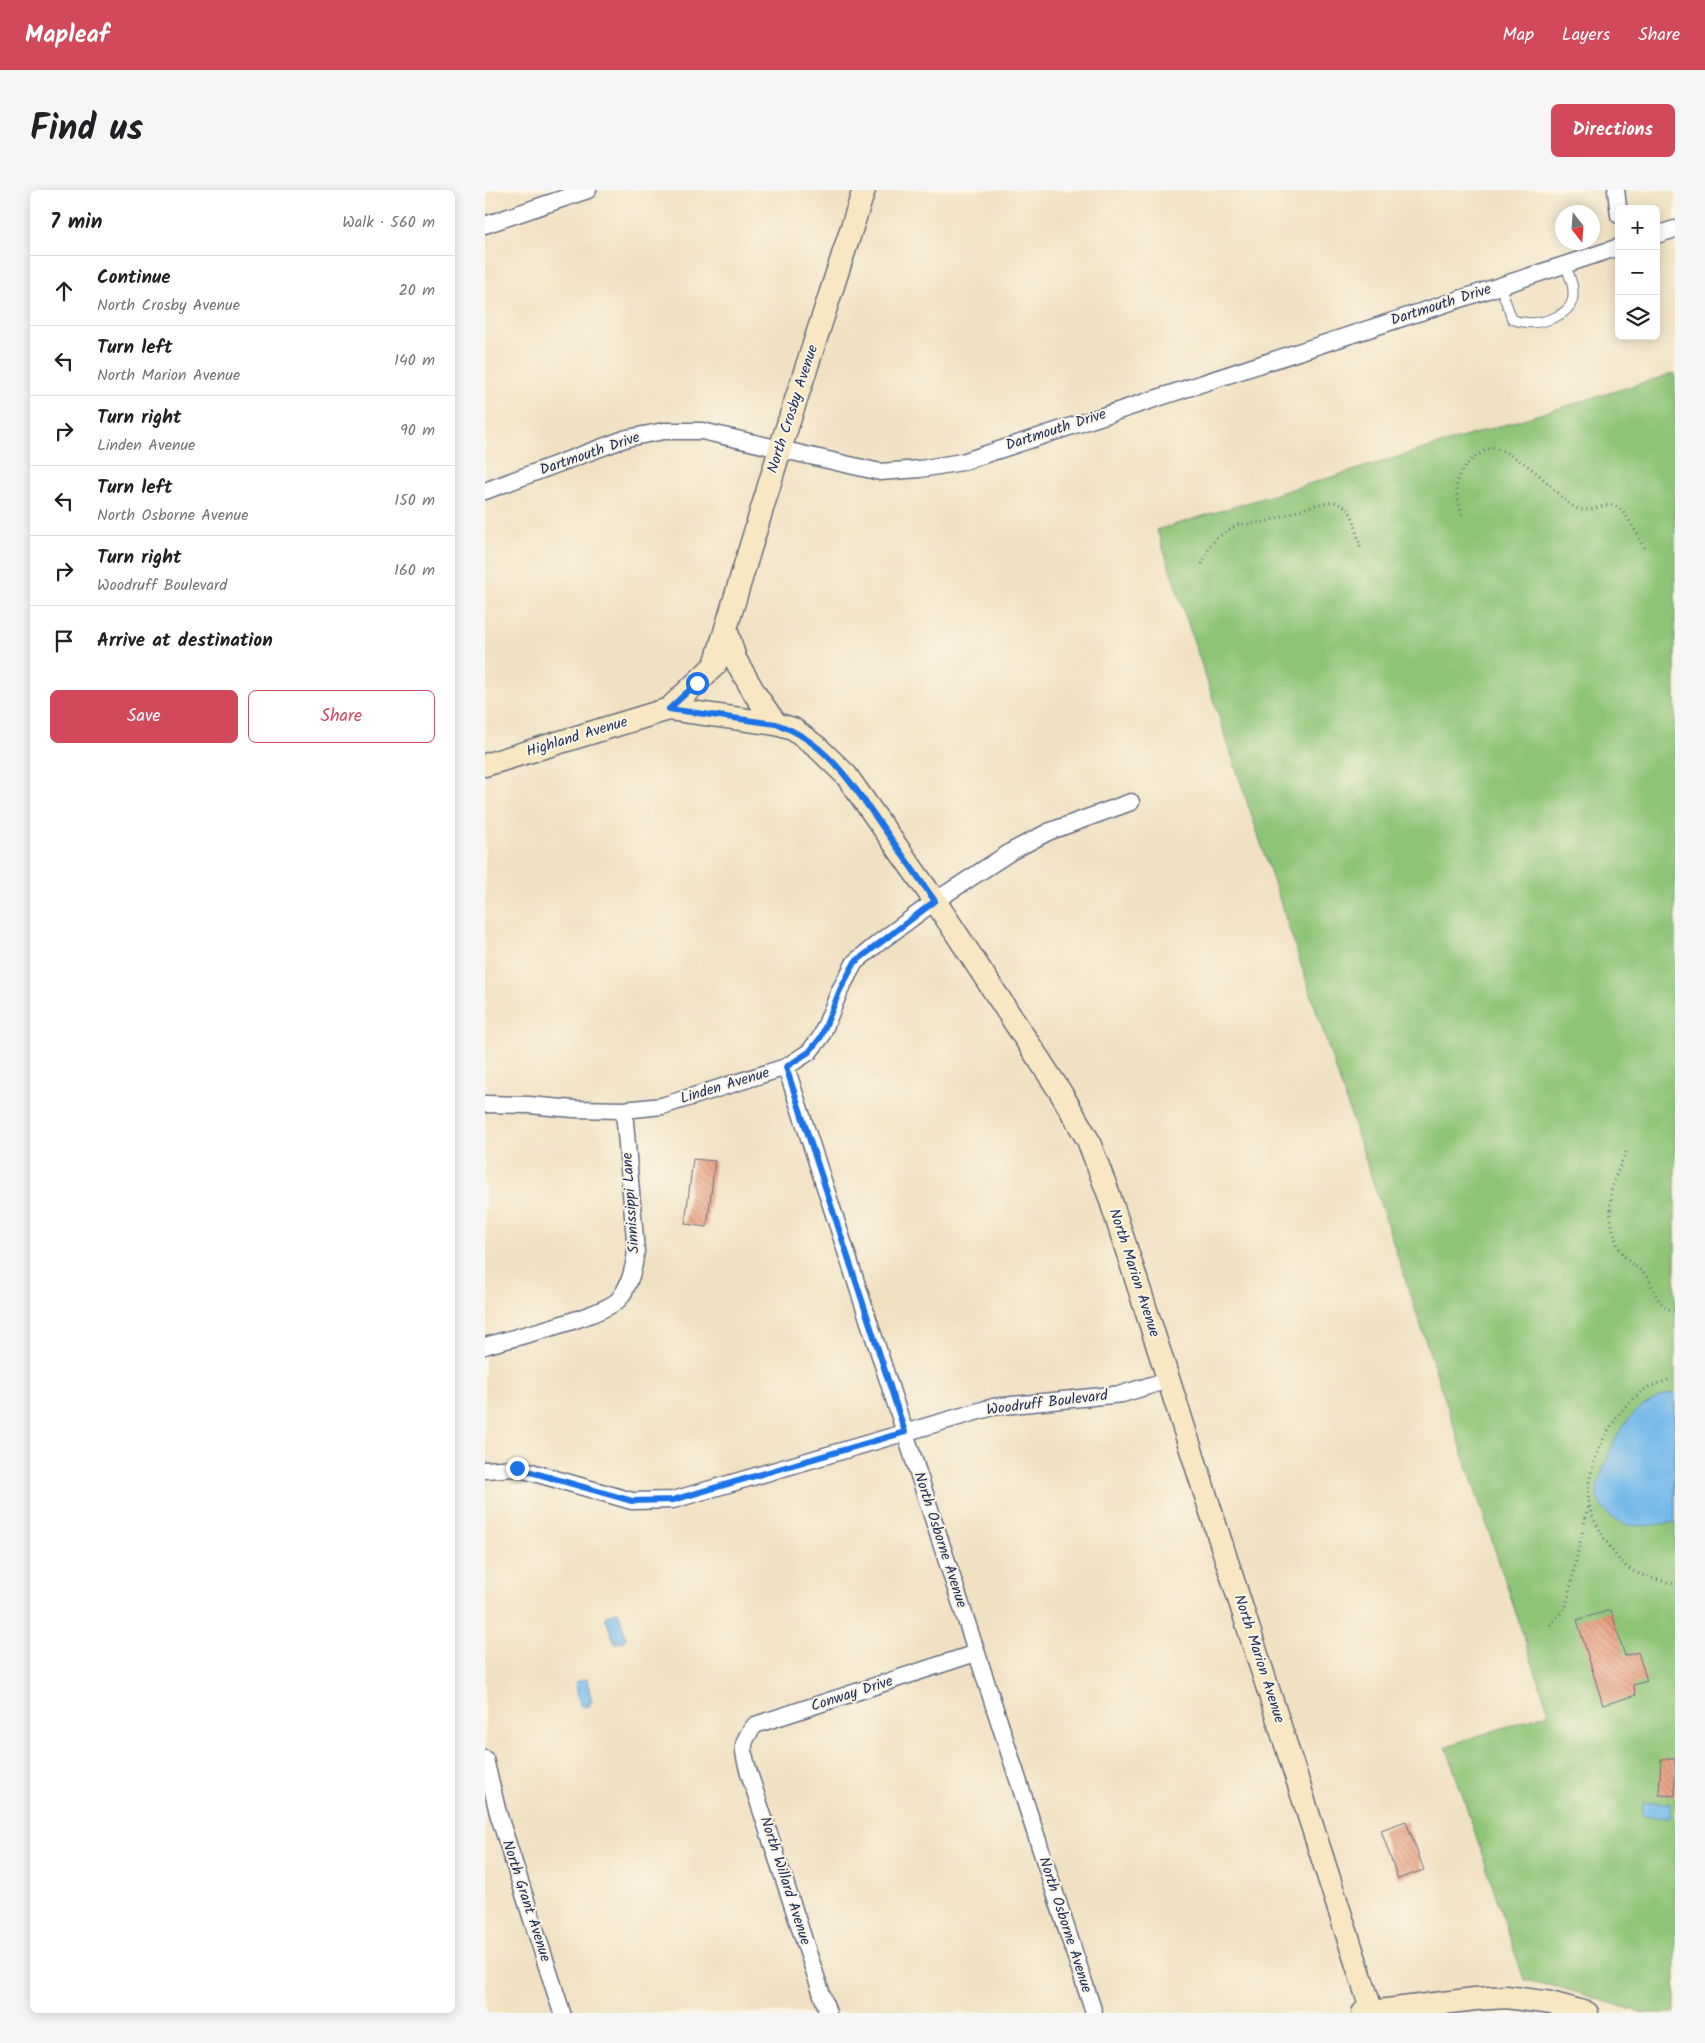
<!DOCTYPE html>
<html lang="en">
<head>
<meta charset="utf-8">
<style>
  body { margin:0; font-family:Kalam,sans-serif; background:#f6f6f6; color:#202124 }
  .controls { position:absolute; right:15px; top:15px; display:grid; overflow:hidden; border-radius:8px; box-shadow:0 2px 12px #0003 }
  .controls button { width:45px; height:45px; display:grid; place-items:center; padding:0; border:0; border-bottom:1px solid #e0e0e0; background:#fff; color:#202124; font:25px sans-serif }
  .compass { position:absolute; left:1070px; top:15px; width:45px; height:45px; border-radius:50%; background:#fff; box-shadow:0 2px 12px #0003; rotate:163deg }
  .stop { position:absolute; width:15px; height:15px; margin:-11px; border:4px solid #1a73e8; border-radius:50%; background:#fff }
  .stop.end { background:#1a73e8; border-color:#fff; box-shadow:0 1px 5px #0008 }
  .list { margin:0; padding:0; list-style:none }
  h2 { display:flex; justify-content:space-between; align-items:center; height:65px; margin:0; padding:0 20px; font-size:21px }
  h2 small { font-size:16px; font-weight:400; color:#757577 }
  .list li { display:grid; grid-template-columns:32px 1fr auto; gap:15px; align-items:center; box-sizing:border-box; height:70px; padding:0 20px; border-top:1px solid #e0e0e0 }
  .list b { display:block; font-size:19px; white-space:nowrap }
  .list p { margin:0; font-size:16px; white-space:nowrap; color:#757577 }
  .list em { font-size:16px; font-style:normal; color:#757577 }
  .actions { display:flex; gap:10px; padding:15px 20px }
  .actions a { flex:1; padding:11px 0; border:1px solid #d1495b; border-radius:8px; text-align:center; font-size:18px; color:#d1495b }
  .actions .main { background:#d1495b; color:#fff }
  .icon { flex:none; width:28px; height:28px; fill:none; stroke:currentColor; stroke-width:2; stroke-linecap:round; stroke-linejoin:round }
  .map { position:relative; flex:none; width:1190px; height:1823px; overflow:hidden; border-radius:8px }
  header { display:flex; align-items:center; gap:30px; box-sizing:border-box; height:70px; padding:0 25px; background:#d1495b; color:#fff }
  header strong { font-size:24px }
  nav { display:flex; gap:28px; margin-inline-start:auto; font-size:18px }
  .intro { display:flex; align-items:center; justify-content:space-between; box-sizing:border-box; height:120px; padding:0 30px }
  h1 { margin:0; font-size:35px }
  .button { padding:12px 22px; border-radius:8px; background:#d1495b; color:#fff; font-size:18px; font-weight:700 }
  main { display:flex; gap:30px; padding:0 30px }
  aside { flex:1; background:#fff; border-radius:8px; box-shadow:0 2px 12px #0003 }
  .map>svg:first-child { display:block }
</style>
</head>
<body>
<header>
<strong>Mapleaf</strong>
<nav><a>Map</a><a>Layers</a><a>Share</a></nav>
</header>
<div class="intro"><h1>Find us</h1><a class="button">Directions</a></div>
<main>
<aside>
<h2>7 min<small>Walk · 560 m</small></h2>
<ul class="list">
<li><svg class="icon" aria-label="ahead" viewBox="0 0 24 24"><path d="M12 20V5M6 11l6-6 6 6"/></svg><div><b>Continue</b><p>North Crosby Avenue</p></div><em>20 m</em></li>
<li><svg class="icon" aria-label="left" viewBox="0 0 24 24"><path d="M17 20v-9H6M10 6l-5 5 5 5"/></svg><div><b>Turn left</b><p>North Marion Avenue</p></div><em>140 m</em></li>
<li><svg class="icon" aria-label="right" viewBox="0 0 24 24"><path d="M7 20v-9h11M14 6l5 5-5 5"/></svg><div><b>Turn right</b><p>Linden Avenue</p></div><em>90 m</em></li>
<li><svg class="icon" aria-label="left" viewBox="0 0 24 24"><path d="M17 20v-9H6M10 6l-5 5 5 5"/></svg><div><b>Turn left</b><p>North Osborne Avenue</p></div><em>150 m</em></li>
<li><svg class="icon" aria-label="right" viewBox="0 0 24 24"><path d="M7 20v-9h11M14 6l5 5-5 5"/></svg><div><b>Turn right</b><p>Woodruff Boulevard</p></div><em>160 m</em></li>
<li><svg class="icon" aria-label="arrive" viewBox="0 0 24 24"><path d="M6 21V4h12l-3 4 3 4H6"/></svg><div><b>Arrive at destination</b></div></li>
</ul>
<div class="actions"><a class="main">Save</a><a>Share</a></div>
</aside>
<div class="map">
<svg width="1190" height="1823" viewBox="0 0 1190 1823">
  <defs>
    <pattern id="building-back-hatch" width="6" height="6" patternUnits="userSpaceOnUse" patternTransform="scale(1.25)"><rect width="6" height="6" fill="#e69777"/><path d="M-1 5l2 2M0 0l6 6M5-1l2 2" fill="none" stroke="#ba7c65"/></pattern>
  </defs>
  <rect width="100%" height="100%" fill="#fcf5e5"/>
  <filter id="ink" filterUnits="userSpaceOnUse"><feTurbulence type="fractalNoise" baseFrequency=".02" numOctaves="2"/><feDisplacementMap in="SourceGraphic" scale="10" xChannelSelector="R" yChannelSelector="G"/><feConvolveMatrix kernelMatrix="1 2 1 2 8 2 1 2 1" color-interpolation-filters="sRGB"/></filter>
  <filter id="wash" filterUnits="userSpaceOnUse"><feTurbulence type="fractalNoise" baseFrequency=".0096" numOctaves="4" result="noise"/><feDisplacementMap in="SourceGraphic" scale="20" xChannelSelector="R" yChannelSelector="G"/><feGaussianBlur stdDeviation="1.12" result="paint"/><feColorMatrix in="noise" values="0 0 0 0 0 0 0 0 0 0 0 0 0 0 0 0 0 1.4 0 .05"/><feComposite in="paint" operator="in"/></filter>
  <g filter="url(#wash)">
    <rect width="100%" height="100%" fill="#f1e1c3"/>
    <path fill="#8dc476" stroke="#547a6a" d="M1190 183V1823H1158L1077 1798 1039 1790 961 1556 1064 1523 672 340Z"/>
    <path fill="#73b9ea" stroke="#4774a4" d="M1188 1203H1190V1332C1176 1334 1158 1337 1144 1335 1129 1332 1111 1317 1112 1301 1113 1293 1117 1285 1119 1278 1130 1242 1149 1212 1188 1203Z
      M131 1422 134 1423 141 1448 139 1451 130 1453 120 1427 122 1425Z
      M102 1489 107 1512 104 1513 105 1516 99 1517 98 1515 95 1516 90 1492Z
      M1158 1613H1185V1628L1157 1626Z"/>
    <g id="blocks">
      <path fill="url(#building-back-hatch)" d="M208 969 230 971 222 1037 200 1034Z
        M1126 1420 1140 1466 1153 1462 1162 1491 1148 1495 1151 1505 1118 1515 1092 1430Z
        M1176 1569H1190V1606L1174 1605Z
        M921 1631 939 1680 913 1689 896 1640Z"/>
    </g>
  </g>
  <g filter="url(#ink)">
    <use href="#blocks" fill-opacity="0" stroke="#666d81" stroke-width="1"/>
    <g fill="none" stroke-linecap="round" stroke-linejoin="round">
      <g stroke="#666d81" stroke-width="11">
        <path id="lane" d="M1015 96 1027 129C1030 130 1034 132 1038 132 1055 135 1088 126 1088 105 1089 95 1084 84 1080 75"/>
      </g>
      <g stroke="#666d81" stroke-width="19">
        <path id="street" d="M1131 0 1134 25
          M0 35 103 0
          M1171 45 1190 39
          M0 301 142 248 179 241H217L395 282 435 279 477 272 1134 57
          M301 877 609 1823
          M0 914 44 915 89 919 139 920 177 916 301 877 324 862 336 847 355 800 370 772 396 751 450 711 527 661 563 642 646 612
          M0 1156C26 1148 121 1126 135 1108 145 1095 149 1078 151 1061L139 920
          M0 1280 32 1278 147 1311 188 1310 508 1217 637 1204 683 1190
          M0 1569 13 1623 77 1823
          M343 1823 264 1583C258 1561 254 1554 270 1535L491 1463"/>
      </g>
      <g stroke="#666d81" stroke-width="25">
        <path id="secondary" d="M241 438 250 469 270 504 291 534
          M184 519 230 475 295 259 379 0
          M0 575 184 519 291 534 308 539 333 558 361 585 414 660 450 711 576 903 603 950 624 1005 887 1822
          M878 1823 990 1809 1021 1807 1066 1813 1102 1823"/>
      </g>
      <path stroke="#666d81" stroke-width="3" stroke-dasharray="1 4" stroke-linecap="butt" d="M977 325C975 316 970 303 972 293 974 277 994 263 1007 257 1030 265 1047 278 1065 295 1073 302 1081 313 1091 318 1105 325 1122 310 1132 317 1143 323 1153 347 1160 359
        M717 374 724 358 732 347 753 335 780 332 833 314 849 312 863 318 869 330 876 361
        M1141 962C1136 974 1126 994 1126 1006 1124 1024 1127 1047 1137 1063 1143 1073 1157 1079 1164 1090 1171 1104 1173 1117 1190 1121
        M1183 1190C1176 1193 1168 1194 1162 1198 1129 1218 1099 1275 1104 1313 1105 1325 1114 1338 1119 1348 1126 1359 1133 1370 1143 1378 1156 1387 1175 1390 1190 1394
        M1065 1435 1081 1417 1103 1316"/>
      <use href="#lane" stroke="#fff" stroke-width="9"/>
      <use href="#street" stroke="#fff" stroke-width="16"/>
      <use href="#secondary" stroke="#f7e8c3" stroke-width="22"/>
    </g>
  </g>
  <g fill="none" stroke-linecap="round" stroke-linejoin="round" filter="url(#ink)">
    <path stroke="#1a73e8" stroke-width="6" d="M32 1278 147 1311 188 1310 420 1242 301 877 324 862 336 847 355 800 370 772 450 711C432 686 415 661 397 636 369 596 340 550 291 534L184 519 212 493"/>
  </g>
  <g text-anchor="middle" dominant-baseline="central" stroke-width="4" stroke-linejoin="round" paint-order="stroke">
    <g font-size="15" fill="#1b2f5e" stroke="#fcf5e5">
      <text transform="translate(956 115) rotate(-18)">Dartmouth Drive</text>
      <text transform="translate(308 219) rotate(-72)">North Crosby Avenue</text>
      <text transform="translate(571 240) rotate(-18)">Dartmouth Drive</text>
      <text transform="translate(105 264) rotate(-19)">Dartmouth Drive</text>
      <text transform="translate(92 547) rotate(-17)">Highland Avenue</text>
      <text transform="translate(240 896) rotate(-17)">Linden Avenue</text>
      <text transform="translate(146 1013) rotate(-94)">Sinnissippi Lane</text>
      <text transform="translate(649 1083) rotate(72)">North Marion Avenue</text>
      <text transform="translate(562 1213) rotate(-7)">Woodruff Boulevard</text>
      <text transform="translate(455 1350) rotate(72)">North Osborne Avenue</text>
      <text transform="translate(774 1469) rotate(72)">North Marion Avenue</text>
      <text transform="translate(367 1504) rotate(-18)">Conway Drive</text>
      <text transform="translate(300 1691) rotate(72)">North Willard Avenue</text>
      <text transform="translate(41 1711) rotate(72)">North Grant Avenue</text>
      <text transform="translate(580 1735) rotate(72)">North Osborne Avenue</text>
    </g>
  </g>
</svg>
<div class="controls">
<button>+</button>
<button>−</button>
<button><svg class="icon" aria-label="layers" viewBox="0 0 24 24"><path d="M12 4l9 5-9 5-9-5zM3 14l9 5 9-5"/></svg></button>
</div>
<svg class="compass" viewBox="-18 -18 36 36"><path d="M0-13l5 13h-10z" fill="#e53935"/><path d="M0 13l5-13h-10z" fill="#757577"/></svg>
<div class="stop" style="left:212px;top:493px"></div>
<div class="stop end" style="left:32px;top:1278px"></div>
</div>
</main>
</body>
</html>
